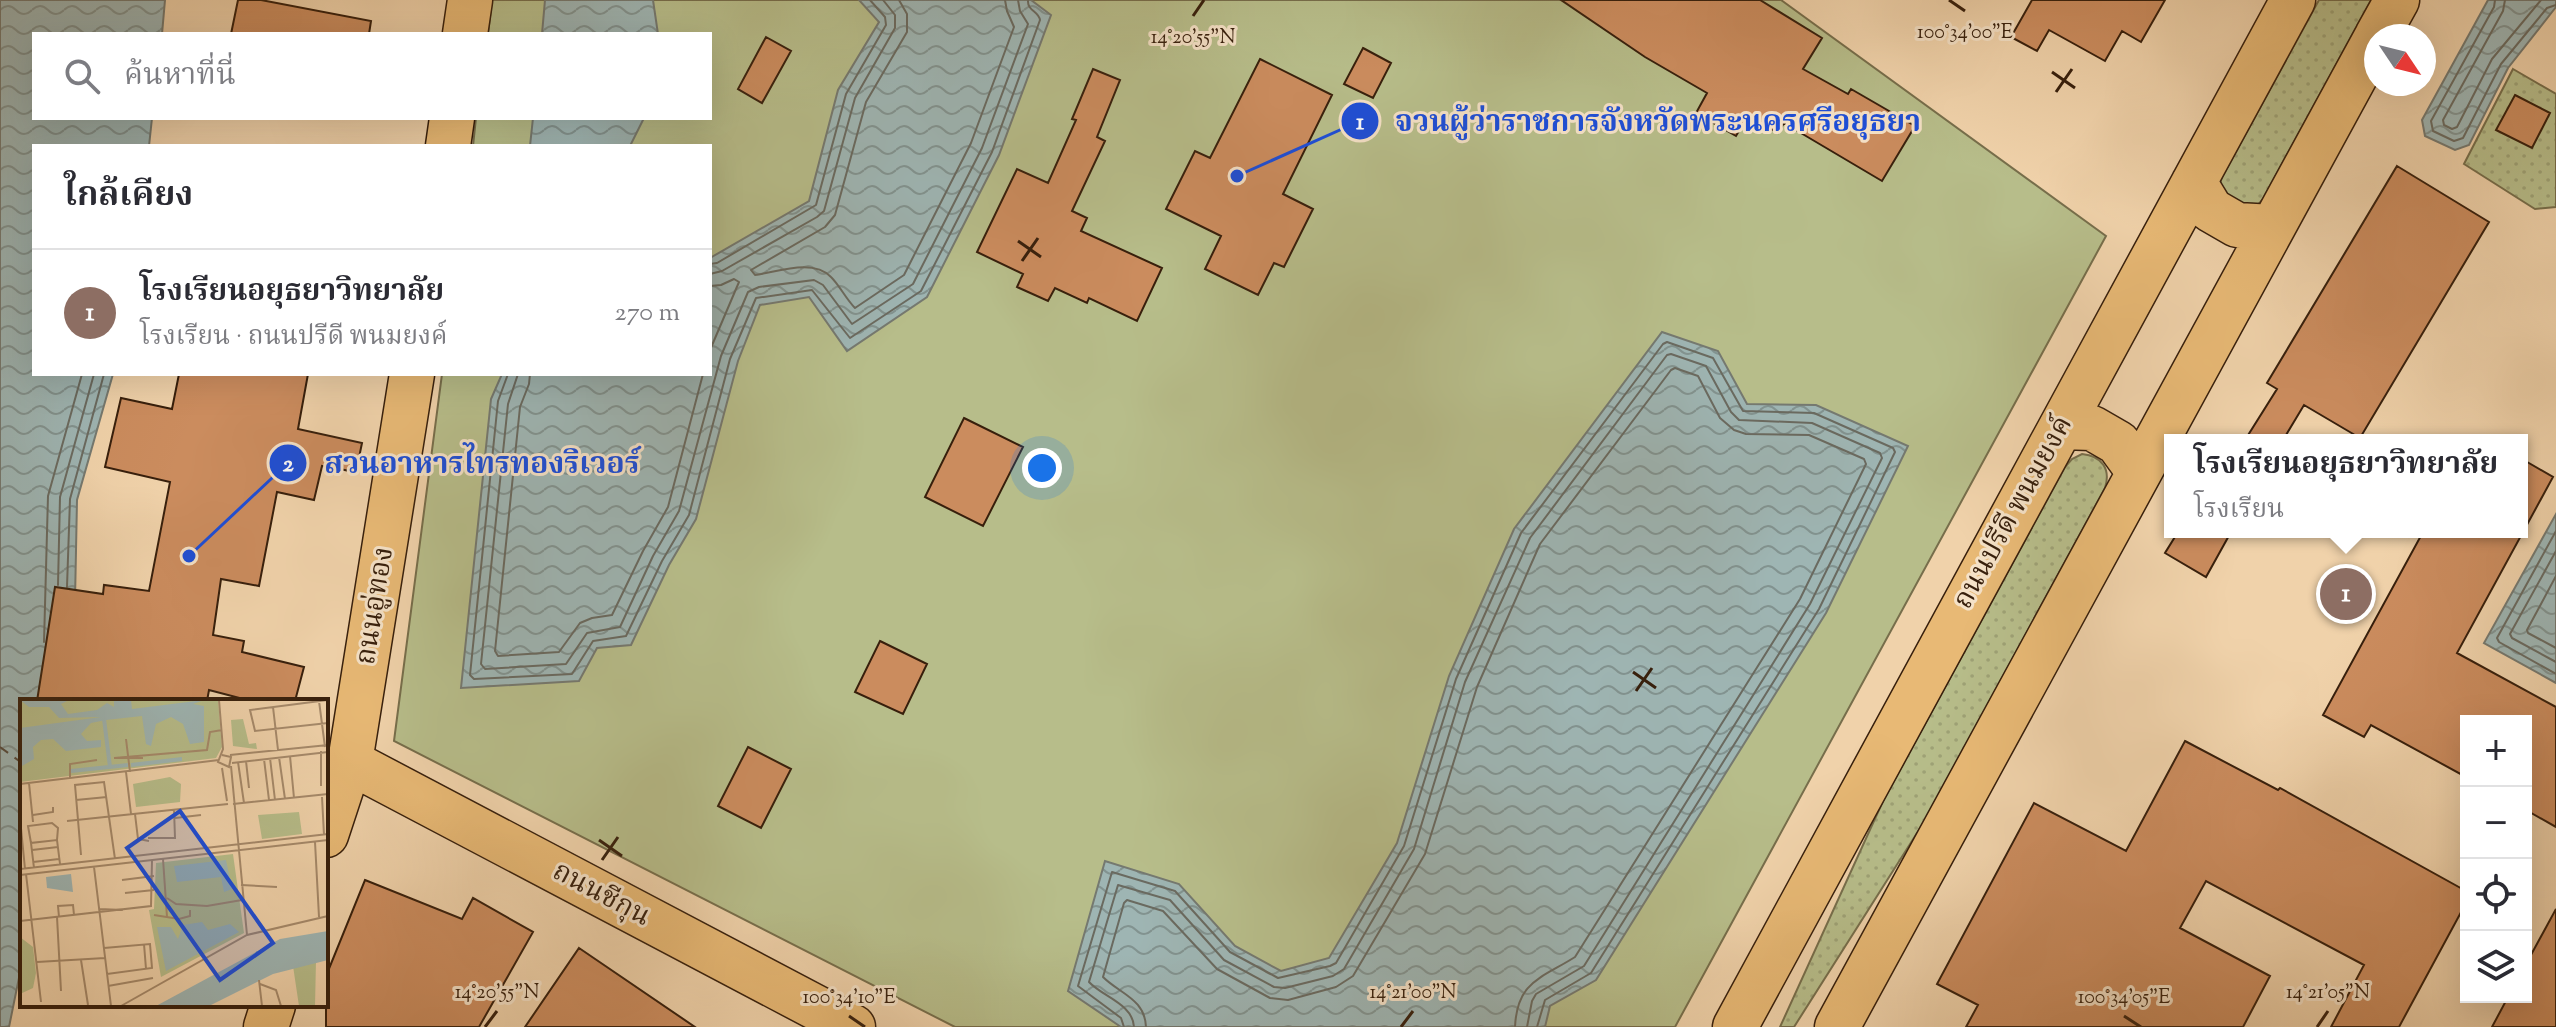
<!DOCTYPE html>
<html lang="th">
<head>
<meta charset="utf-8">
<style>
  body { margin:0; font-family:"Sorts Mill Goudy","Noto Serif Thai",serif; background:#f2f2f3; color:#2b2b33 }
  .controls { position:absolute; right:24px; bottom:24px; display:grid; overflow:hidden; border-radius:0px; box-shadow:0 8px 32px #0002 }
  .controls button { width:72px; height:72px; display:grid; place-items:center; padding:0; border:0; border-bottom:2px solid #e1e1e2; background:#fff; color:#2b2b33; font:40px sans-serif }
  .compass { position:absolute; left:2364px; top:24px; width:72px; height:72px; border-radius:50%; background:#fff; box-shadow:0 8px 32px #0002; rotate:125deg }
  .you { position:absolute; left:1042px; top:468px; width:28px; height:28px; margin:-20px; border:6px solid #fff; border-radius:50%; background:#1a73e8; box-shadow:0 0 0 12px #1a73e833 }
  .badge { display:grid; place-items:center; width:52px; height:52px; border-radius:50%; background:#2563eb; color:#fff; font-size:26px; font-weight:700 }
  .pin { position:absolute; translate:-50% -50%; border:4px solid #fff; box-shadow:0 2px 8px #0006 }
  .popup { position:absolute; left:2164px; top:434px; width:364px; height:104px; box-sizing:border-box; display:grid; place-content:center; border-radius:0px; background:#fff; filter:drop-shadow(0 2px 6px #0005); font-size:26px; white-space:nowrap; color:#7c7c81 }
  .popup b { font-size:30px; color:#2b2b33 }
  .popup::after { content:''; position:absolute; left:50%; top:100%; margin-left:-16px; border:16px solid transparent; border-top-color:#fff }
  .list { margin:0; padding:0; list-style:none }
  h2 { display:flex; justify-content:space-between; align-items:center; height:104px; margin:0; padding:0 32px; font-size:34px }
  h2 small { font-size:26px; font-weight:400; color:#7c7c81 }
  .list li { display:grid; grid-template-columns:52px 1fr auto; gap:24px; align-items:center; box-sizing:border-box; height:128px; padding:0 32px; border-top:2px solid #e1e1e2 }
  .list b { display:block; font-size:30px; white-space:nowrap }
  .list p { margin:0; font-size:26px; white-space:nowrap; color:#7c7c81 }
  .list em { font-size:26px; font-style:normal; color:#7c7c81 }
  .icon { flex:none; width:44px; height:44px; fill:none; stroke:currentColor; stroke-width:2; stroke-linecap:round; stroke-linejoin:round }
  .map { position:relative; flex:none; width:2556px; height:1027px; overflow:hidden }
  .search { position:absolute; background:#fff; box-shadow:0 8px 32px #0002; left:32px; top:32px; width:680px; height:88px; display:flex; align-items:center; gap:20px; box-sizing:border-box; padding:0 28px; border-radius:0px; color:#7c7c81; font-size:30px }
  .panel { position:absolute; background:#fff; box-shadow:0 8px 32px #0002; left:32px; top:144px; width:680px; height:232px; border-radius:0px }
  .map>svg:first-child { display:block }
</style>
</head>
<body>
<div class="map">
<svg width="2556" height="1027" viewBox="0 0 2556 1027">
  <defs>
    <pattern id="grass-dots" width="8" height="8" patternUnits="userSpaceOnUse" patternTransform="scale(2)"><rect width="8" height="8" fill="#b7bd8a"/><path d="M2 2h.1M6 6h.1" fill="none" stroke="#9ea276" stroke-width="1.8" stroke-linecap="round"/></pattern>
    <pattern id="water-waves" width="16" height="10" patternUnits="userSpaceOnUse" patternTransform="scale(2)"><rect width="16" height="10" fill="#9eb5b3"/><path d="M0 5q4-4 8 0t8 0" fill="none" stroke="#829390"/></pattern>
  </defs>
  <rect width="100%" height="100%" fill="#f0d2aa"/>
  <filter id="stains"><feTurbulence type="fractalNoise" baseFrequency=".0025" numOctaves="4"/><feColorMatrix values="0 0 0 0 .2 0 0 0 0 .09 0 0 0 0 .02 0 0 0 .5 -.17"/></filter>
  <radialGradient id="worn" r=".72"><stop offset=".6" stop-color="#630" stop-opacity="0"/><stop offset="1" stop-color="#630" stop-opacity=".3"/></radialGradient>
  <path fill="url(#grass-dots)" stroke="#776e4b" stroke-width="2" d="M2319 0H2371L2263 199 2256 207 2246 212 2219 187 2222 177Z
    M2513 69 2556 94V207L2535 209 2464 164Z
    M2082 454C2102 456 2111 469 2105 488L1924 822 1794 1027H1780L1884 799 2065 467 2072 459Z"/>
  <path fill="#b7bd8a" stroke="#776e4b" stroke-width="2" d="M492 0H1781L2106 236 1675 1027H955L394 741 442 374H710V146H473L476 118H710V34H488Z"/>
  <path fill="url(#water-waves)" stroke="#757970" stroke-width="2" d="M0 0H165L162 34H34V118H152L149 146H34V374H113L77 500 73 701H22V963L9 1027H0Z
    M545 0H653L658 34H542Z
    M859 0H1031L1051 15 999 155 927 297 847 351 809 297 760 305 738 361 696 519 669 565 631 645 597 648 579 681 461 688 491 399 502 374H710V258L809 201 838 90 879 22Z
    M2488 0H2556V7L2508 68 2469 145 2455 150 2425 136 2422 120Z
    M533 118H644L630 146H530Z
    M1662 332 1718 351 1747 404 1816 405 1908 446 1826 613 1596 980 1550 1006 1545 1027H1121L1068 991 1105 861 1179 884 1235 946 1281 971 1329 958 1397 843 1449 676 1514 529Z
    M2556 514V683L2484 643Z"/>
  <g fill="none" stroke-linecap="round" stroke-linejoin="round">
    <path stroke="#6a6a60" stroke-width="2" d="M899 0 907 14V32L866 102 835 215 825 227 751 270 755 275C777 272 813 258 831 277 840 286 846 299 855 308L904 275 971 143 1014 27 1007 11 1005 0
      M2495 0 2494 7 2431 121 2433 131 2454 141 2463 138 2501 64 2547 8 2556 5
      M2505 0 2503 11 2443 120 2444 125 2452 129 2457 127 2492 59 2541 0
      M710 264 717 263 816 205 846 94 886 25 885 17 870 0
      M710 274 722 271 817 217 824 211 855 98 895 28V15L883 0
      M710 286 721 285 734 279 739 282 710 350
      M508 374 498 401 470 675 474 679 572 674 593 641 626 636 662 561 689 515 730 359 756 298 812 290 850 338 921 291 992 152 1040 20C1039 11 1027 11 1028 0
      M518 374 508 404 481 664 485 669 566 664 587 633 620 627 653 556 679 511 721 356 748 292 759 287 814 280 823 285 852 324 913 284 982 148 1028 24 1020 11 1018 0
      M530 374 529 384 520 407 495 651 498 656 559 652 580 623 592 618 612 615 643 551 668 507 703 374
      M2556 531 2497 638 2499 642 2556 674
      M2556 551 2510 634 2512 638 2556 662
      M2556 576 2527 630 2528 633 2556 648
      M58 585 60 497 94 374
      M67 587 70 499 104 374
      M44 642 48 496 82 374
      M1124 1027 1121 1018 1078 986 1112 872 1175 891 1230 952 1278 978 1330 966 1336 963 1404 846 1456 679 1521 533 1663 344 1667 342 1713 358 1743 411 1814 413 1893 448 1895 452 1819 609 1591 973 1545 1000 1537 1027
      M1134 1027C1133 1004 1103 997 1089 982L1118 885 1170 900 1224 960 1274 987 1285 988 1333 976 1344 969 1414 849 1465 682 1530 538 1667 355 1671 354 1706 366 1731 412 1739 420 1812 423 1880 453 1882 458 1810 604 1584 966 1536 994 1532 1001 1527 1027
      M1146 1027C1145 999 1120 994 1103 977L1124 903 1127 900 1163 911 1217 969 1270 998 1288 1000 1336 987 1353 976 1425 854 1477 687 1540 544 1671 370 1675 368 1698 376 1720 418 1734 430 1746 434 1809 435 1864 459 1866 464 1800 599 1575 957C1542 978 1517 981 1515 1027"/>
    <path stroke="#564c3e" stroke-width="2" stroke-dasharray="10 8" stroke-linecap="butt" d="M0 747 22 763"/>
  </g>
  <path fill="#cb8c5e" stroke="#371f0c" stroke-width="2" d="M238 0H261L371 21 369 34H231Z
    M1561 0H1760L1822 38 1803 69 1848 94 1851 89 1915 126 1882 181 1784 123 1778 133 1748 116 1736 136 1696 113 1707 93 1645 57Z
    M2032 0H2165L2141 42 2122 31 2105 61 2049 30 2037 51 2011 37Z
    M766 37 791 51 762 103 738 89Z
    M1363 48 1391 63 1373 98 1344 84Z
    M1260 59 1332 95 1283 194 1313 209 1284 267 1274 263 1258 295 1205 269 1221 236 1166 209 1195 151 1210 158Z
    M1093 69 1120 80 1097 137 1105 141 1072 211 1087 218 1081 231 1162 268 1137 321 1089 298 1087 303 1055 288 1048 301 1017 287 1023 274 977 252 1017 169 1048 183 1076 120 1072 119Z
    M2515 95 2550 113 2532 148 2496 130Z
    M2397 166 2489 222 2360 438 2304 405 2283 440H2245L2277 389 2267 383Z
    M179 374H308L298 429 362 443 356 472 322 466 314 500 277 492 259 586 221 579 213 635 244 641 242 652 304 667 295 701H251L209 690 207 701H37L55 587 103 594 104 585 149 591 170 482 105 467 121 398 172 409Z
    M964 418 1023 447 983 526 925 497Z
    M2522 459 2553 477 2457 653 2556 707V827L2526 810V721H2466V777L2371 725 2364 737 2323 715 2423 532H2522Z
    M2178 532H2231L2206 577 2165 553Z
    M880 641 927 664 903 714 855 692Z
    M2185 741 2278 790 2280 788 2466 891V903L2399 1027H2331L2364 965 2206 881 2180 928 2270 976 2243 1027H1966L1978 1005 1937 984 2034 803 2126 851Z
    M748 747 791 769 761 828 718 806Z
    M365 880 462 919 473 898 533 932 479 1027H326V976Z
    M2556 909V1027H2492L2508 997H2526V964Z
    M579 948 695 1027H525Z"/>
  <g fill="none" stroke-linecap="round" stroke-linejoin="round">
    <g stroke="#371f0c" stroke-width="47">
      <path id="major" d="M465 34 470 0
        M2377 36 2397 0
        M448 146 452 118
        M2194 182 2211 210 2237 225 2273 227
        M2061 427 2092 428 2118 443 2139 472
        M350 762 853 1027
        M326 835 350 762 412 374
        M266 1027 273 1005
        M1735 1027 2293 0
        M1837 1027 2376 38"/>
    </g>
    <use href="#major" stroke="#e8b975" stroke-width="44"/>
  </g>
  <path fill="none" stroke="#371f0c" stroke-width="3" d="M1949 0 1965 11M1193 16 1204 0M2052 72 2075 88M2056 92 2072 69M1018 241 1041 257M1022 261 1038 238M1633 672 1656 688M1636 691 1652 668M599 840 622 856M602 860 618 837M849 1016 865 1027M2124 1016 2141 1027M485 1027 497 1011M1401 1027 1413 1011M2317 1027 2328 1011"/>
  <g text-anchor="middle" dominant-baseline="central" stroke-width="6" stroke-linejoin="round" paint-order="stroke">
    <g font-size="28" fill="#371f0c" stroke="#f5e2c8">
      <text transform="translate(2014 513) rotate(-61)">ถนนปรีดี พนมยงค์</text>
      <text transform="translate(376 606) rotate(-81)">ถนนอู่ทอง</text>
      <text transform="translate(601 895) rotate(28)">ถนนชีกุน</text>
    </g>
  </g>
  <g transform="translate(20 699)">
    <rect width="308" height="308" fill="#f0d2aa"/>
    <path d="M223 20 229 45 236 44 237 50 213 47 211 21ZM279 113 282 135 242 140 238 116ZM296 262 295 307H279L273 267Z" fill="#b7bd8a"/>
    <path d="M0 1H198L202 48 196 59 0 83Z" fill="#b7bd8a"/>
    <path d="M150 78 161 85 160 103 116 108 113 85ZM213 155 224 234 141 278 129 211 134 210 136 164ZM0 238 13 248 16 274 13 289 0 295Z" fill="#b7bd8a"/>
    <path d="M0 1H49L41 5 48 15 77 11 87 4 94 8V1H111L112 10 184 1 173 5 184 7V43L170 45 163 25 151 18 136 25 131 47 126 45 122 17 86 21 71 24 61 35 67 42 81 41V48L46 52 33 40 21 41 13 48 14 60 2 67 0 29 81 18 39 19 29 8H9ZM206 161 212 190 204 193 201 178 157 183 154 167ZM51 175 53 193 27 189 26 178ZM182 223 188 231 210 225 219 233 146 272 137 228H151L158 240 163 226ZM308 232V261L253 275 189 307H136L260 240Z" fill="#9eb5b3"/>
    <path fill="none" stroke="#9eb5b3" stroke-width="4" d="M84 20 90 68M111 66 162 60M51 72 108 66M238 279V252"/>
    <path fill="none" stroke="#a68a6b" stroke-width="2" d="M199 1 203 50 198 63 209 68 211 58 202 56M308 1 230 11 235 32 308 24M299 2 305 48M253 8 258 51M106 40 110 73M301 52V87M210 56 308 46M270 57 274 99M259 58 265 100M94 59 187 51 190 33 202 31M94 59H123M250 59 255 101M244 60 249 101M226 62 229 89M218 63 224 104M212 64 308 53M211 67 227 236M202 69 207 102M106 73 111 115M50 79V65L77 61M9 84 13 123M0 85 199 61M302 98 304 136M56 101 87 98M213 105 308 95M115 115 118 140 129 142M13 116 33 113V108M0 119 5 170M155 119 181 116M47 122 208 105M128 139H155L154 110M295 143 299 218M11 144 8 127 32 124 38 129 37 141M12 151 38 148M61 156 55 86 84 83 95 160M143 160 147 218M13 163 39 160M74 168 91 307M14 169 11 144 37 141 40 165M0 170 308 135M6 175 21 303M0 176 308 141M102 181 134 177M221 186 257 188M105 194 134 191M147 199 156 205 187 207 222 201M79 210 103 211M134 216 159 220 170 217V211M37 218 41 292M39 218 38 207 53 206 54 216M0 222 131 207 132 161M124 245 126 270M84 249 130 245 132 269 87 275M61 261 68 306M17 263 85 259M239 281 242 307M240 285 256 291 261 307M88 287 133 279M101 307 227 236 308 217"/>
    <path fill="#1d4ed8" fill-opacity="0.15" stroke="#1d4ed8" stroke-width="4" d="M160 112 253 244 200 281 107 149Z"/>
    <rect width="308" height="308" fill="none" stroke="#371f0c" stroke-width="4"/>
  </g>
  <g font-size="20" text-anchor="middle" fill="#371f0c" stroke="#f5e2c8" stroke-width="6" stroke-linejoin="round" paint-order="stroke">
    <text x="1965" y="38">100°34'00"E</text>
    <text x="1193" y="43">14°20'55"N</text>
    <text x="497" y="998">14°20'55"N</text>
    <text x="1413" y="998">14°21'00"N</text>
    <text x="2328" y="998">14°21'05"N</text>
    <text x="849" y="1003">100°34'10"E</text>
    <text x="2124" y="1003">100°34'05"E</text>
  </g>
  <path fill="none" stroke="#1d4ed8" stroke-width="3" d="M1237 176L1360 121M189 556L288 463"/>
  <g fill="#1d4ed8" stroke="#f5e2c8" stroke-width="3">
    <circle cx="1237" cy="176" r="8"/>
    <circle cx="189" cy="556" r="8"/>
    <circle cx="1360" cy="121" r="20"/>
    <circle cx="288" cy="463" r="20"/>
  </g>
  <g font-size="24" text-anchor="middle" font-weight="bold" fill="#fff">
    <text x="1360" y="129">1</text>
    <text x="288" y="471">2</text>
  </g>
  <g font-size="30" text-anchor="middle" font-weight="bold" fill="#1d4ed8" stroke="#f5e2c8" stroke-width="6" stroke-linejoin="round" paint-order="stroke">
    <text x="1658" y="131">จวนผู้ว่าราชการจังหวัดพระนครศรีอยุธยา</text>
    <text x="482" y="473">สวนอาหารไทรทองริเวอร์</text>
  </g>
  <rect width="100%" height="100%" filter="url(#stains)"/>
  <rect width="100%" height="100%" fill="url(#worn)"/>
</svg>
<div class="controls">
<button>+</button>
<button>−</button>
<button><svg class="icon" aria-label="locate" viewBox="0 0 24 24"><circle cx="12" cy="12" r="6"/><path d="M12 2v4M12 18v4M2 12h4M18 12h4"/></svg></button>
<button><svg class="icon" aria-label="layers" viewBox="0 0 24 24"><path d="M12 4l9 5-9 5-9-5zM3 14l9 5 9-5"/></svg></button>
</div>
<svg class="compass" viewBox="-18 -18 36 36"><path d="M0-13l5 13h-10z" fill="#e53935"/><path d="M0 13l5-13h-10z" fill="#7c7c81"/></svg>
<div class="you"></div>
<div class="pin badge" style="left:2346px;top:594px;background:#8d6e63">1</div>
<div class="popup"><b>โรงเรียนอยุธยาวิทยาลัย</b>โรงเรียน</div>
<div class="search"><svg class="icon" aria-label="search" viewBox="0 0 24 24"><circle cx="10" cy="10" r="6"/><path d="M15 15l6 6"/></svg>ค้นหาที่นี่</div>
<section class="panel">
<h2>ใกล้เคียง<small></small></h2>
<ul class="list">
<li><span class="badge" style="background:#8d6e63">1</span><div><b>โรงเรียนอยุธยาวิทยาลัย</b><p>โรงเรียน · ถนนปรีดี พนมยงค์</p></div><em>270 m</em></li>
</ul>
</section>
</div>
</body>
</html>
